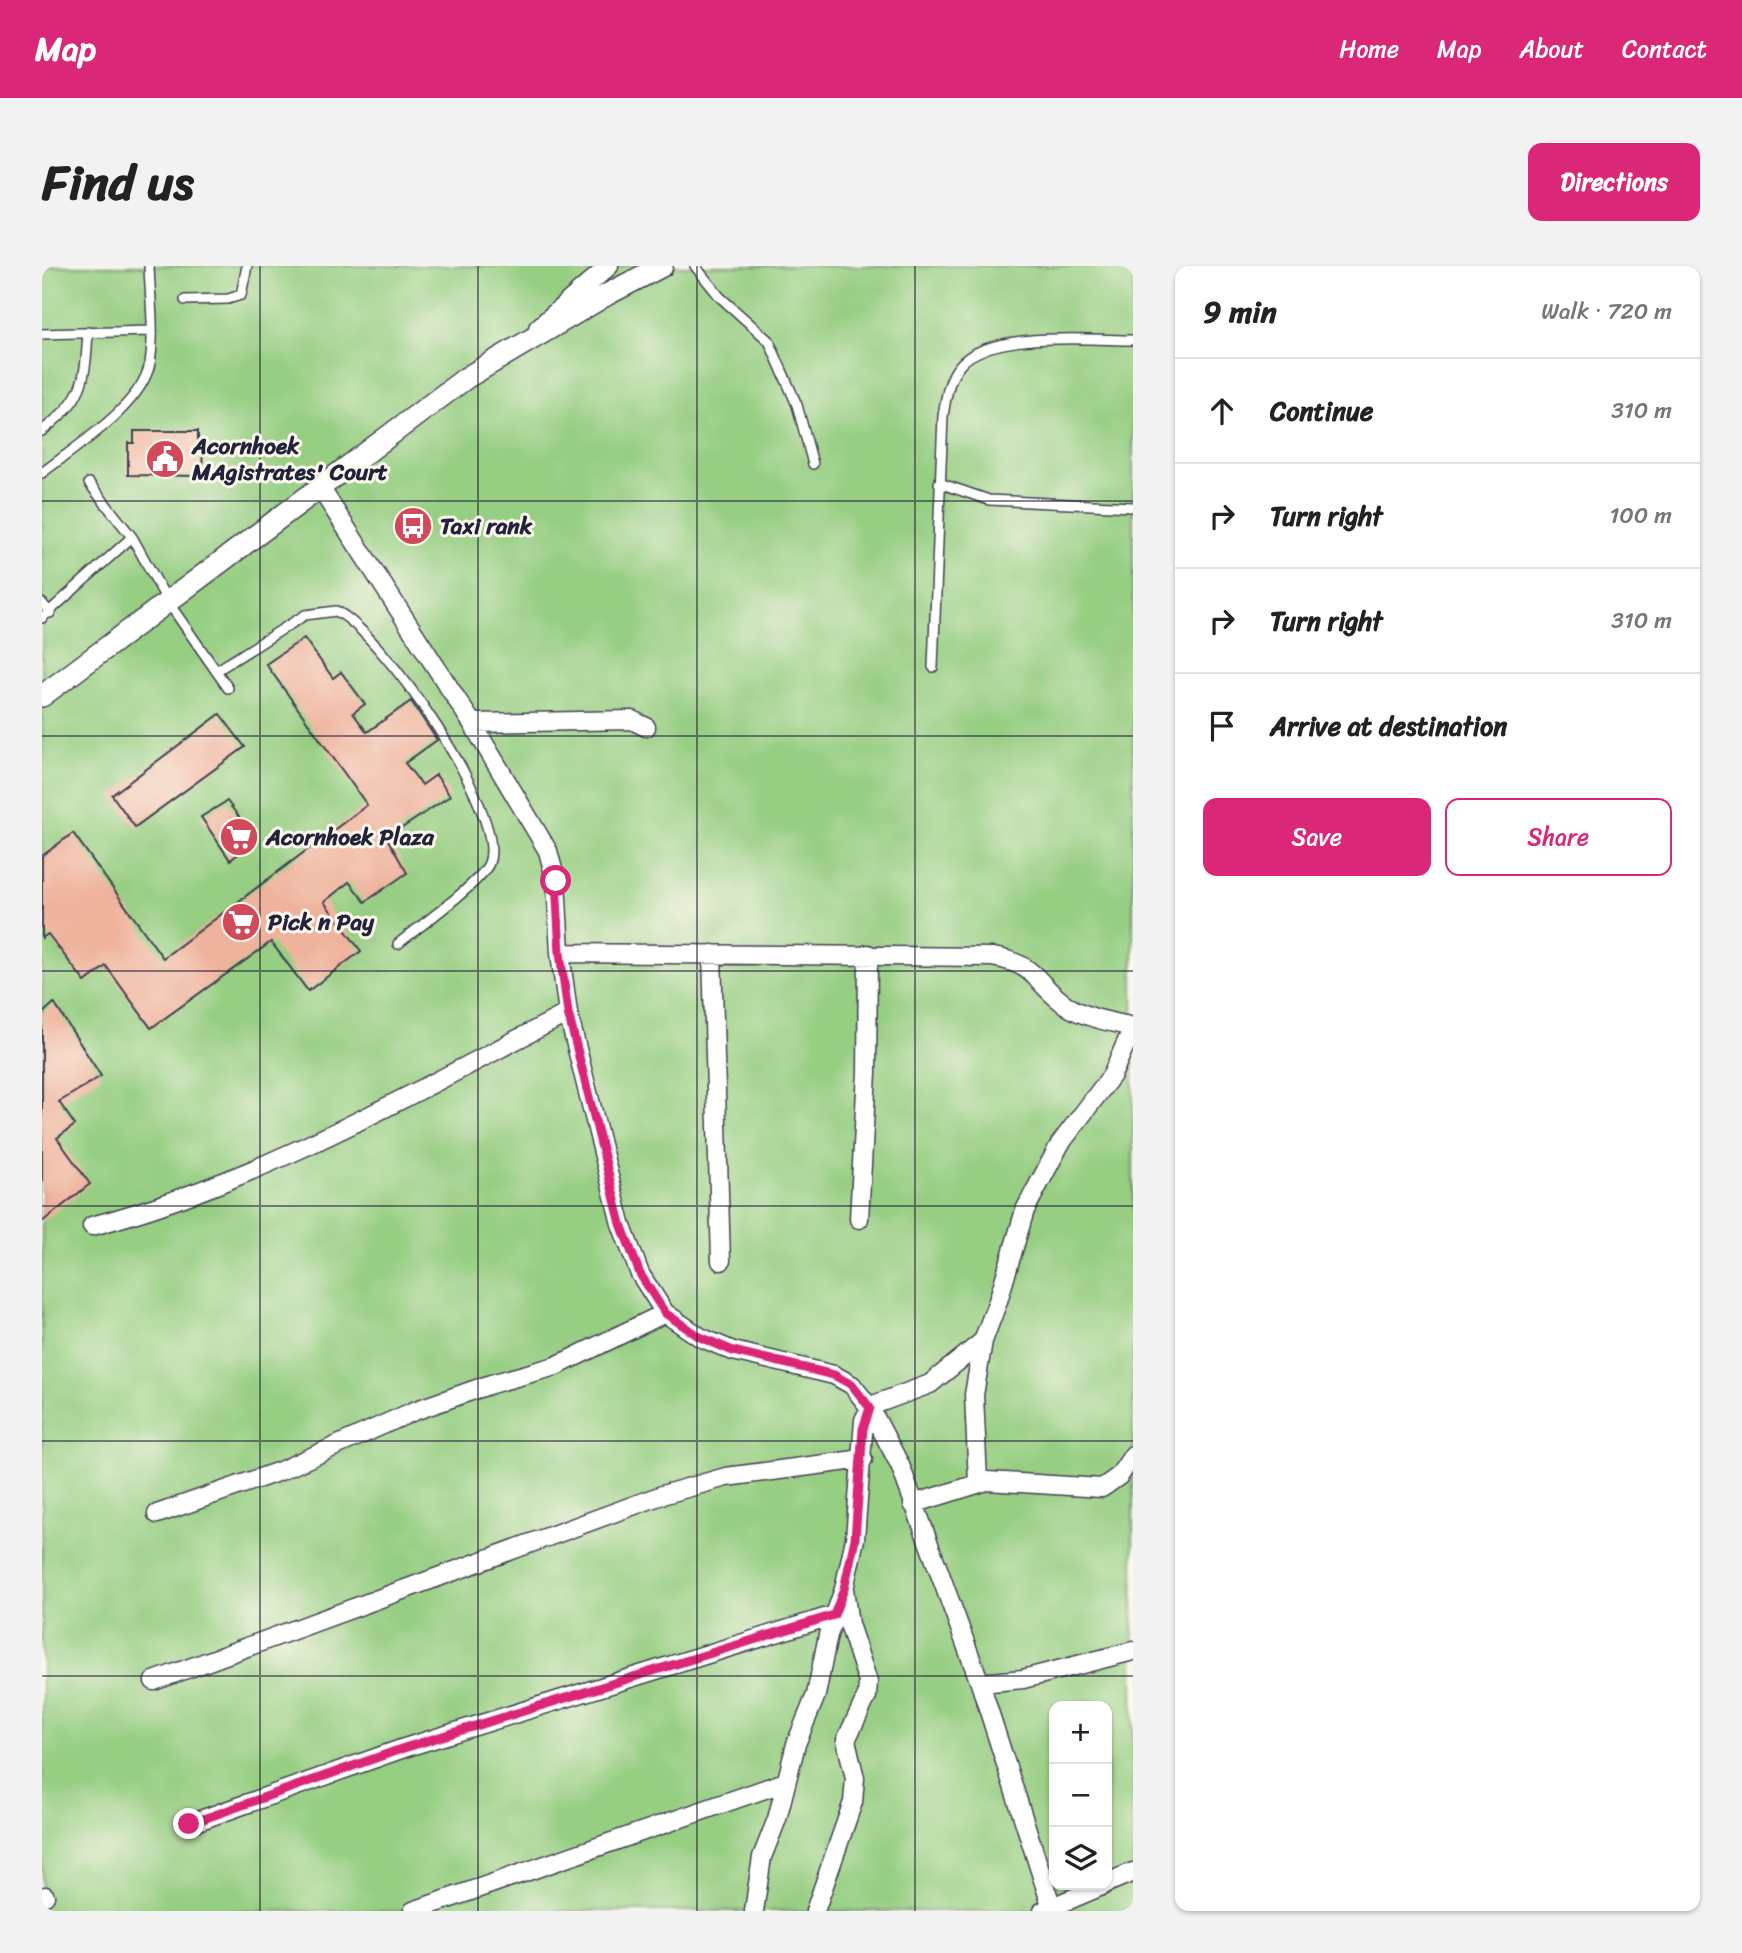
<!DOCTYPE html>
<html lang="en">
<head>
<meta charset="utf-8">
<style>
  body { margin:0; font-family:Sriracha,sans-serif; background:#f2f2f2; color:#222 }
  .controls { position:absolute; right:21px; bottom:21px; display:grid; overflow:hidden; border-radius:14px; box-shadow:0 2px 5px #0004 }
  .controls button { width:63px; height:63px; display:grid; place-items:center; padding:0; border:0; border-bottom:2px solid #e0e0e0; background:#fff; color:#222; font:35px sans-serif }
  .stop { position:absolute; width:21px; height:21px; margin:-16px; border:5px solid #db2777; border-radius:50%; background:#fff }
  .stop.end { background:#db2777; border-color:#fff; box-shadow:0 2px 7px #0008 }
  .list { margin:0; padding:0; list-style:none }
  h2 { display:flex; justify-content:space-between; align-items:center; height:91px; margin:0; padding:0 28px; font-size:30px }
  h2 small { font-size:23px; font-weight:400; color:#767676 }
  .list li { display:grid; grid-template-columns:46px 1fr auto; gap:21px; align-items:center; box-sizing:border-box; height:105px; padding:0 28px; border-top:2px solid #e0e0e0 }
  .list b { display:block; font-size:26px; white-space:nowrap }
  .list em { font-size:23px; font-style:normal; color:#767676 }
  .actions { display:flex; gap:14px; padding:21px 28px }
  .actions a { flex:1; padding:16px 0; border:2px solid #db2777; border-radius:14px; text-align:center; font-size:24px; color:#db2777 }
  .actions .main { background:#db2777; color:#fff }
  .icon { flex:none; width:38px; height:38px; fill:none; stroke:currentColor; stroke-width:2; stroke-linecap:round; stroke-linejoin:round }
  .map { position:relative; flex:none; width:1091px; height:1645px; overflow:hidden; border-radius:14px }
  header { display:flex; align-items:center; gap:42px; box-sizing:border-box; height:98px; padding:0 35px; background:#db2777; color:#fff }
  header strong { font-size:33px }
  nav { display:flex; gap:38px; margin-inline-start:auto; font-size:24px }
  .intro { display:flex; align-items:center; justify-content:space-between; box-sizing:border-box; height:168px; padding:0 42px }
  h1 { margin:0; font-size:49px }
  .button { padding:18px 32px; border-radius:14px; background:#db2777; color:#fff; font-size:24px; font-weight:700 }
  main { display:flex; gap:42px; padding:0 42px }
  aside { flex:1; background:#fff; border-radius:14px; box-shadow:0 2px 5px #0004 }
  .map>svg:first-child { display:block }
</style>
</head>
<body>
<header>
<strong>Map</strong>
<nav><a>Home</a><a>Map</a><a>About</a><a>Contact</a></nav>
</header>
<div class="intro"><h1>Find us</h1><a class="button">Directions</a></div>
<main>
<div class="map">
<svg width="1091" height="1645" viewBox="0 0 1091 1645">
  <rect width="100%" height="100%" fill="#fbf7ec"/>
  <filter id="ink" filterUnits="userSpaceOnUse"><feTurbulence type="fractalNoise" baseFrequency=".0143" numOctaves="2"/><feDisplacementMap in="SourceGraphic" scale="14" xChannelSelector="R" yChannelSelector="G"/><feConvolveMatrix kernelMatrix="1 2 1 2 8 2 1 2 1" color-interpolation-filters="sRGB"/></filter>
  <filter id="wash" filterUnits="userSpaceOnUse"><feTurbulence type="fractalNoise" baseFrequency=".00686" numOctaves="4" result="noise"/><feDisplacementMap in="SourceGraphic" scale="28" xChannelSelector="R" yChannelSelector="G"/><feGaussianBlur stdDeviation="1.57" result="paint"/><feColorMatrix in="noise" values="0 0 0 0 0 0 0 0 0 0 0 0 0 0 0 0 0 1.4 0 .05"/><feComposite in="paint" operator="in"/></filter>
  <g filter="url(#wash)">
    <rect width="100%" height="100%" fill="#f2e8cf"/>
    <path fill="#96ce82" stroke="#5c785e" stroke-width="2" fill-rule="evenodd" d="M0 0H1091V1645H0ZM1012 1440H1065V1619H1012Z"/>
    <g id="blocks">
      <path fill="#efb39d" d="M92 165H156V174L161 175 160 210 86 209V177H92Z
        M262 372 291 412 299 406 323 438 311 447 325 466 369 435 395 474 363 497 380 519 394 509 408 530 345 572 365 607 323 636 307 616 282 636 319 685 266 725 229 676 109 762 64 700 43 716 6 668 0 672V590L31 567 121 692 325 539 224 398Z
        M178 448 203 481 93 561 70 529Z
        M185 535 215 575 188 594 159 551Z
        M12 737 59 810 17 836 33 859 15 872 48 918 0 956V748Z"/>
    </g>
  </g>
  <g filter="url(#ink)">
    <use href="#blocks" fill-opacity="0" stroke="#414051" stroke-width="2"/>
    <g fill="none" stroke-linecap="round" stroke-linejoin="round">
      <g stroke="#414051" stroke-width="12">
        <path id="service" d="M653 0 678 31 727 75 755 139 771 198
          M143 34 186 33 199 29 205 0
          M0 68 108 65
          M0 165C42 132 43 117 46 66
          M0 207C33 181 100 140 108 97 113 66 108 31 107 0
          M897 217 947 234 1091 241
          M90 271 126 336 186 422
          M0 337 8 347
          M0 352 90 271 47 217
          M891 401 901 150C904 132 906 113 918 99 947 64 1048 74 1091 74
          M174 405 263 349 294 345C339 366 466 547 447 597 440 616 375 662 356 678"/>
      </g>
      <g stroke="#414051" stroke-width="21">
        <path id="minor" d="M496 62 567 0
          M277 220 430 457 506 585 514 615 518 687 526 747 579 958 598 1008 623 1047 658 1071 691 1085 792 1109 810 1119 828 1142 858 1199 938 1417 1011 1645
          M430 457 590 454 604 461
          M518 687 950 691C997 698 993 719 1027 741 1045 752 1070 756 1091 761L1070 809 1018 878 983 944 956 1035 941 1075 888 1118 834 1138 828 1142 822 1154 813 1273 802 1323 786 1369 774 1429 754 1478 735 1553 720 1591 712 1645
          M670 688 679 995
          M817 953 825 806 826 688
          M50 960C219 915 372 826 526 747
          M936 1216 932 1129 941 1075
          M871 1238 945 1215 1060 1222 1077 1210 1091 1189
          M115 1248 238 1205 372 1145 449 1118 514 1100 623 1047
          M112 1415 620 1229 684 1211 821 1193
          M938 1417 981 1413 1091 1385
          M147 1558 362 1482 792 1349
          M1065 1617 1091 1606
          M0 1631 3 1630
          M371 1645 743 1516
          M773 1645 811 1536 813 1512 804 1474 825 1430 826 1416 807 1358 802 1323
          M1001 1645 1062 1619"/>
      </g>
      <g stroke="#414051" stroke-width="24">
        <path id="tertiary" d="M0 430 424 112 566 28 620 0"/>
      </g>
      <use href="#service" stroke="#fff" stroke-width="9"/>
      <use href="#minor" stroke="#fff" stroke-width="18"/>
      <use href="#tertiary" stroke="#fff" stroke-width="21"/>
    </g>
  </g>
  <g fill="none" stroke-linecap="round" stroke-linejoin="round" filter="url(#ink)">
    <path stroke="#db2777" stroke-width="9" d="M147 1558 362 1482 792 1349 802 1323 813 1273 821 1163 828 1142 810 1119 792 1109 691 1085 658 1071 623 1047 598 1008 579 958 526 747 518 687 514 615"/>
  </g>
  <path fill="none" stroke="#22223b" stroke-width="2" stroke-opacity="0.55" d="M218 0V1645M436 0V1645M655 0V1645M873 0V1645M0 235H1091M0 470H1091M0 705H1091M0 940H1091M0 1175H1091M0 1410H1091"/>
  <defs>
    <g id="civic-disc" transform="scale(2.0125)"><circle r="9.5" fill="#d1495b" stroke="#fbf7ec"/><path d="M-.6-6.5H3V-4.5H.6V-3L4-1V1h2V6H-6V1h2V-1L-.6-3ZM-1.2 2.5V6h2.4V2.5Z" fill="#fff"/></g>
    <g id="bus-disc" transform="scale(2.0125)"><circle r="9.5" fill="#d1495b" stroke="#fbf7ec"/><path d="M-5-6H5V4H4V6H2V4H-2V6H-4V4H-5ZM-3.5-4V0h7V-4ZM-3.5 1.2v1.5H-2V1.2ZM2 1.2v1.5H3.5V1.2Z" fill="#fff"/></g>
    <g id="supermarket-disc" transform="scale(2.0125)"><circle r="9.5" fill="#d1495b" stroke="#fbf7ec"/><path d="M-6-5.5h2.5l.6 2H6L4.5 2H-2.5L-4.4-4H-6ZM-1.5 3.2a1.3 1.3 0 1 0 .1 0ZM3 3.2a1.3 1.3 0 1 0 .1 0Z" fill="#fff"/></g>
  </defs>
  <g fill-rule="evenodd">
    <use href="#civic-disc" x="123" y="193"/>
    <use href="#bus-disc" x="371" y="260"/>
    <use href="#supermarket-disc" x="197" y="571"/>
    <use href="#supermarket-disc" x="199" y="656"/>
  </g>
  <g text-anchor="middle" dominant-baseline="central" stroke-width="6" stroke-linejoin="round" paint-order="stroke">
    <g font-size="23" font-weight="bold" fill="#22223b" stroke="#fbf7ec" text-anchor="start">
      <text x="150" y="180">Acornhoek<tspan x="150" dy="26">MAgistrates' Court</tspan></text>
      <text x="398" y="260">Taxi rank</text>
      <text x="224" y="571">Acornhoek Plaza</text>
      <text x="226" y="656">Pick n Pay</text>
    </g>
  </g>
</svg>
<div class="controls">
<button>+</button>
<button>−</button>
<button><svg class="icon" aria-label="layers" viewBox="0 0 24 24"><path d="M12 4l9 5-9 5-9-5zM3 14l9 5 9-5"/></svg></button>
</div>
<div class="stop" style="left:514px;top:615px"></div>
<div class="stop end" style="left:147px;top:1558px"></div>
</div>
<aside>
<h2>9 min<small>Walk · 720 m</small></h2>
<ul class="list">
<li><svg class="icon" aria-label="ahead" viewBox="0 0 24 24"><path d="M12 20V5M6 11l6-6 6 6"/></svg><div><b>Continue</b></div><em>310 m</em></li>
<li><svg class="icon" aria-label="right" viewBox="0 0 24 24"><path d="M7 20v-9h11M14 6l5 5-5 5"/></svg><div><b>Turn right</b></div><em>100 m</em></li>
<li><svg class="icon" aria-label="right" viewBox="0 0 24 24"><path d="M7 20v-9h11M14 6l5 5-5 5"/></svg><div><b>Turn right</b></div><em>310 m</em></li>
<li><svg class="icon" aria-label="arrive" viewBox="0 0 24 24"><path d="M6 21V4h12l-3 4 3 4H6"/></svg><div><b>Arrive at destination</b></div></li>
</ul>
<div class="actions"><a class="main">Save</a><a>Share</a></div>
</aside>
</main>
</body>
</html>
